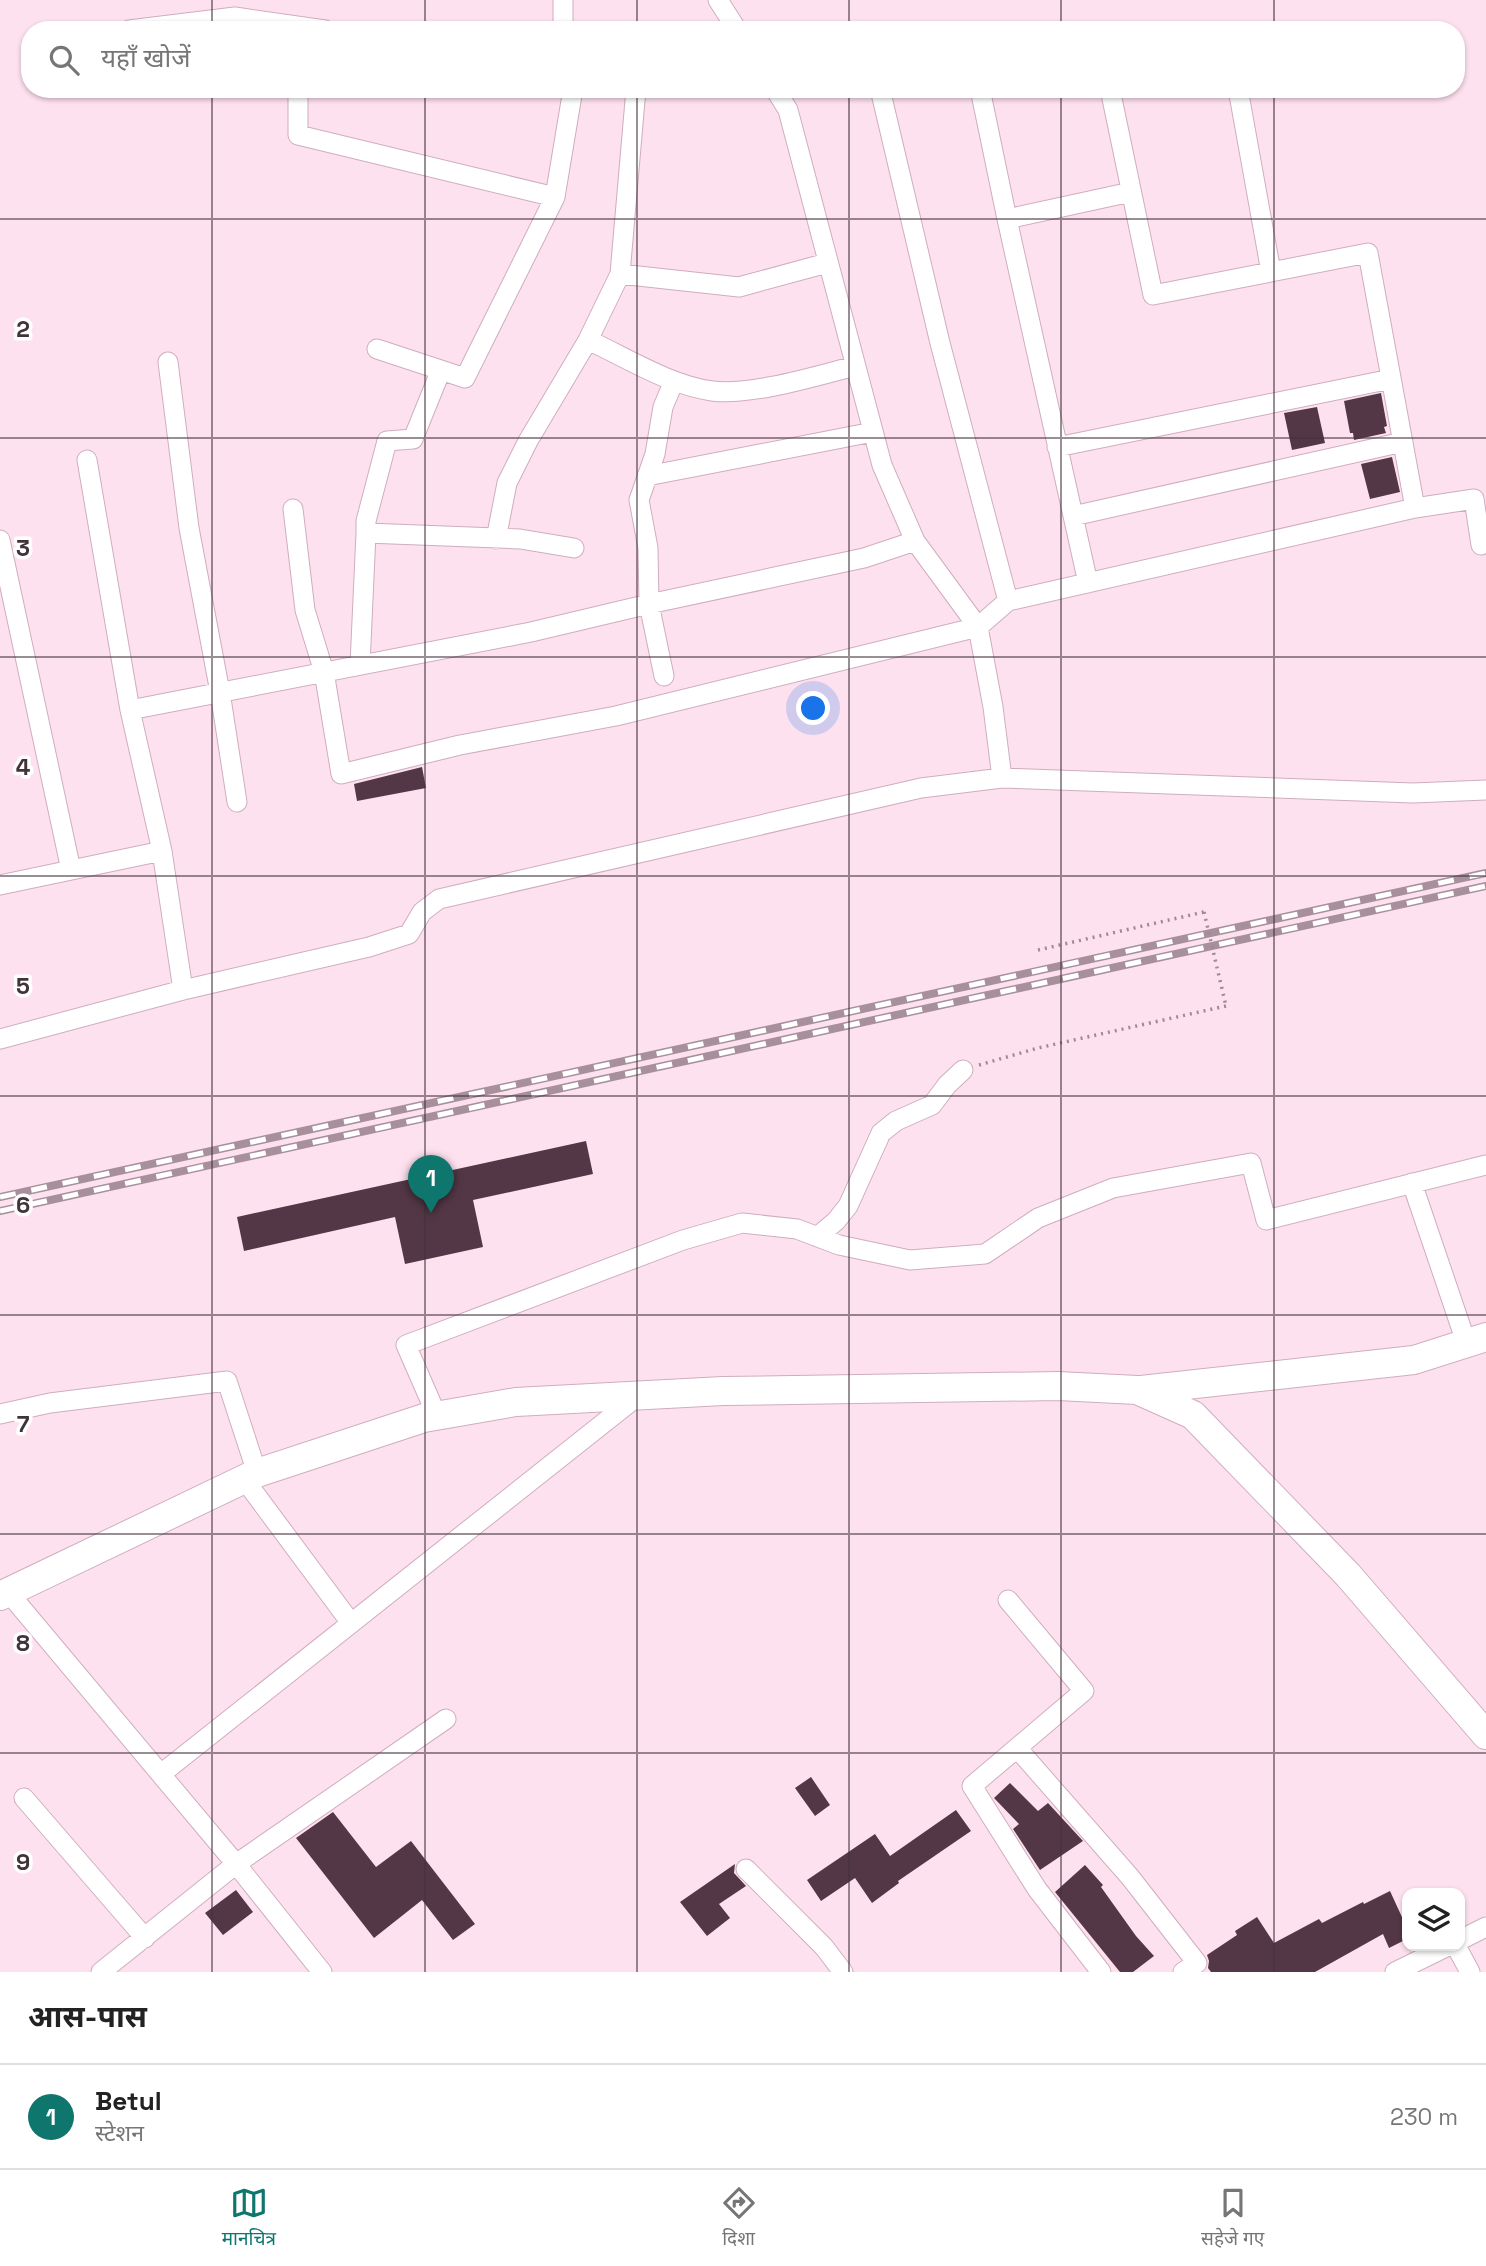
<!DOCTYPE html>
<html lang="hi">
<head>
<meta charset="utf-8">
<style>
  body { margin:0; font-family:"Space Grotesk","Noto Sans Devanagari",sans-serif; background:#f2f2f2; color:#222 }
  .controls { position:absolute; right:21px; bottom:21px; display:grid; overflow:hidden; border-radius:14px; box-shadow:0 2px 5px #0004 }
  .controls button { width:63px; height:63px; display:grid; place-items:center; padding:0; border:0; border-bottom:2px solid #e0e0e0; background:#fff; color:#222; font:35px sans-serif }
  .you { position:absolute; left:814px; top:709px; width:24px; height:24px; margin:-18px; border:5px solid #fff; border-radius:50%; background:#1a73e8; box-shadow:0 0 0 10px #1a73e833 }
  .badge { display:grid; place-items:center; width:46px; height:46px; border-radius:50%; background:#0f766e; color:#fff; font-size:23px; font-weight:700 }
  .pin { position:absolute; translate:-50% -58px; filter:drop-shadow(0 2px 4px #0008) }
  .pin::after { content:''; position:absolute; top:37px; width:24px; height:21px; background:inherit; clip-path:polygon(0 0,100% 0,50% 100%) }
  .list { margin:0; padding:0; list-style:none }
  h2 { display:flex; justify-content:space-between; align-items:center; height:91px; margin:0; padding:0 28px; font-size:30px }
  h2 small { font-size:23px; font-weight:400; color:#767676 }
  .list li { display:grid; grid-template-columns:46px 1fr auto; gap:21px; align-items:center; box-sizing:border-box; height:105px; padding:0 28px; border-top:2px solid #e0e0e0 }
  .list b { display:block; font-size:26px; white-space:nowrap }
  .list p { margin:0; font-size:23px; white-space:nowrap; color:#767676 }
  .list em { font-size:23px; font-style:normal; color:#767676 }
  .icon { flex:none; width:38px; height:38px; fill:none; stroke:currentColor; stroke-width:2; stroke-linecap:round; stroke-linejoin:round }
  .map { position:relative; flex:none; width:1486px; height:1972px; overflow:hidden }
  .search { position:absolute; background:#fff; box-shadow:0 2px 5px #0004; left:21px; right:21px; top:21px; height:77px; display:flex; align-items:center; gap:18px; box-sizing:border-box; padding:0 24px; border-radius:28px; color:#767676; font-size:26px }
  .sheet { height:196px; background:#fff }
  nav { display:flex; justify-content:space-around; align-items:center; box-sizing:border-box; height:98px; border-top:2px solid #e0e0e0; background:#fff; font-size:19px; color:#767676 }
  nav a { display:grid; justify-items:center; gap:4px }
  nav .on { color:#0f766e }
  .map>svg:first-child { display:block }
</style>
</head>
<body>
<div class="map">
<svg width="1486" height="1972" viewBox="0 0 1486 1972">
  <rect width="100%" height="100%" fill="#fee1ef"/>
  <path fill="#533746" d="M1381 393 1387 426 1384 427 1386 433 1354 440 1353 433H1350L1344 401Z
    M1317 407 1325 443 1292 450 1284 413Z
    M1392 457 1400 492 1370 499 1361 464Z
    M422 767 426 788 357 801 354 784Z
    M586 1141 593 1174 473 1200 483 1247 405 1264 395 1217 244 1251 237 1217Z
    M811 1777 830 1805 815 1816 795 1788Z
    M1010 1783 1038 1811 1048 1803 1083 1841 1040 1870 1013 1829 1019 1824 994 1798Z
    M956 1810 971 1831 898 1881 899 1883 872 1903 855 1878 821 1901 807 1880 875 1834 890 1856Z
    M333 1812 376 1867 411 1841 475 1924 453 1940 422 1900 374 1938 296 1838Z
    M735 1864 734 1873 746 1886 719 1904 730 1918 707 1936 680 1902Z
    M1085 1865 1103 1885 1101 1887 1136 1936 1154 1956 1133 1972H1120L1055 1892Z
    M236 1890 253 1912 223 1935 205 1913Z
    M1390 1891 1407 1928V1939L1389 1948 1383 1934 1315 1972H1211L1208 1968 1209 1961 1207 1955 1237 1935 1235 1931 1257 1917 1274 1943 1319 1919 1322 1923 1363 1902 1364 1904Z"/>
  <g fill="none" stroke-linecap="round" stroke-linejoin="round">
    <g stroke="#cfadbe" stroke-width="21">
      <path id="street" d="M563 0V30
        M718 0 737 30
        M129 30 235 17 325 30
        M298 89V135L555 197 573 89
        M775 89 788 110 882 465 915 541 978 627 993 707 1002 778
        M880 89 940 343 1008 601
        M980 89 1007 219
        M1238 89 1271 272
        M620 274 739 287 827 263
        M588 340 620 274 636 89
        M377 349 465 378 555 197
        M168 362 189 528 220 692 237 802
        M1057 447 1391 379
        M87 460 130 710 531 632 649 604 864 558 915 541
        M647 476 873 432
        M1415 508 1474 499 1481 545
        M293 509 305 610 324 672 341 774 460 745 616 716 978 627 1008 601 1415 508 1368 253 1153 295 1110 89
        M1073 516 1403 442
        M366 533V521L387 441 413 439 441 370
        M496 539 507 483 528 441 588 340C627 358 669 385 712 391 751 396 816 376 855 366
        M0 540 71 870
        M1088 583 1007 219 1131 192
        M360 665 366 533 520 539 574 548
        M664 676 649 604 648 548 639 500 655 454 663 407 674 381
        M162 851 183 990
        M0 885 162 851 130 710
        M0 1039 183 990 369 947 409 934 422 912 439 899 921 788 1002 778 1413 793 1486 790
        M1412 1183 1466 1342
        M817 1237 836 1221 848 1206 881 1133 896 1121 932 1105 947 1085 963 1070
        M0 1414 50 1403 227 1381 257 1473
        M437 1416 406 1345 683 1240 742 1223 797 1229 839 1245 910 1260 985 1254 1038 1218 1113 1188 1251 1163 1266 1220 1486 1165
        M244 1479 351 1623
        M8 1592 236 1864 322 1972
        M1008 1600 1084 1691 972 1786 1037 1889 1101 1972
        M1017 1748 1130 1877 1197 1963 1183 1972
        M161 1774 639 1395
        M24 1798 145 1938
        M746 1869 824 1947 843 1972
        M1460 1940 1486 1927
        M1456 1946 1470 1972
        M101 1972 236 1864 446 1719
        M1395 1972 1448 1946"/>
    </g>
    <g stroke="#cfadbe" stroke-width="30">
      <path id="secondary" d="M1141 1390 1414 1360 1486 1337
        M0 1596 257 1473 424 1418 516 1402 723 1391 1058 1386 1137 1390 1193 1415 1348 1575 1486 1735"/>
    </g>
    <path stroke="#9f8994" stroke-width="3.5" stroke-dasharray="2 5" stroke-linecap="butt" d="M1038 950 1204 912
      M979 1065 1038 1048 1226 1006"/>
    <use href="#street" stroke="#fff" stroke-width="19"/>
    <use href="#secondary" stroke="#fff" stroke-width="28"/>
    <g stroke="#a7909b" stroke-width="8">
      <path id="rail" d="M0 1197 1486 873
        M0 1211 1486 886"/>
    </g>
    <use href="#rail" stroke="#fff" stroke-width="5" stroke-dasharray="16" stroke-linecap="butt"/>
    <path stroke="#9f8994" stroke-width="3.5" stroke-dasharray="2 5" stroke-linecap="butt" d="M1204 912 1226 1006"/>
  </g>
  <path fill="none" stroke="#41333a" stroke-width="2" stroke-opacity="0.55" d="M212 0V30M425 0V30M637 0V30M849 0V30M1061 0V30M1274 0V30M212 89V1972M425 89V1972M637 89V1972M849 89V1972M1061 89V1972M1274 89V1972M0 219H1486M0 438H1486M0 657H1486M0 876H1486M0 1096H1486M0 1315H1486M0 1534H1486M0 1753H1486"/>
  <g font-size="23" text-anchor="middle" font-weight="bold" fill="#41333a" stroke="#fff" stroke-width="7" stroke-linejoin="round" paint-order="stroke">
    <text x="23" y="337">2</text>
    <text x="23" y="556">3</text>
    <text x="23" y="775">4</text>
    <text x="23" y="994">5</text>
    <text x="23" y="1213">6</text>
    <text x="23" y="1432">7</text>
    <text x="23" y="1651">8</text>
    <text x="23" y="1870">9</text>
  </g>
</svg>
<div class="controls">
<button><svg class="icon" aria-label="layers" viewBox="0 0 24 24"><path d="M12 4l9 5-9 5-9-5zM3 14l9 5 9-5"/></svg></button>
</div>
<div class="you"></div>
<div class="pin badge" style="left:431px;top:1213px">1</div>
<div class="search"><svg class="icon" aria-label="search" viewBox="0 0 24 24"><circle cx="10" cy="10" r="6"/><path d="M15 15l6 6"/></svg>यहाँ खोजें</div>
</div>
<section class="sheet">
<h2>आस-पास<small></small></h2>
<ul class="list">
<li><span class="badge">1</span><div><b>Betul</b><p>स्टेशन</p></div><em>230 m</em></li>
</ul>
</section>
<nav>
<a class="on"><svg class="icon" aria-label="map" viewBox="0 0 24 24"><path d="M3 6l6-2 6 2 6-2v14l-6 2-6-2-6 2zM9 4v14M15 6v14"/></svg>मानचित्र</a>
<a><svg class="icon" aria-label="directions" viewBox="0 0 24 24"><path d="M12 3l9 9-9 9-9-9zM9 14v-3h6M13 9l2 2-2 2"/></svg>दिशा</a>
<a><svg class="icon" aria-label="saved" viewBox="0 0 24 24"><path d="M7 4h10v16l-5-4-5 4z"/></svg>सहेजे गए</a>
</nav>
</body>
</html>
